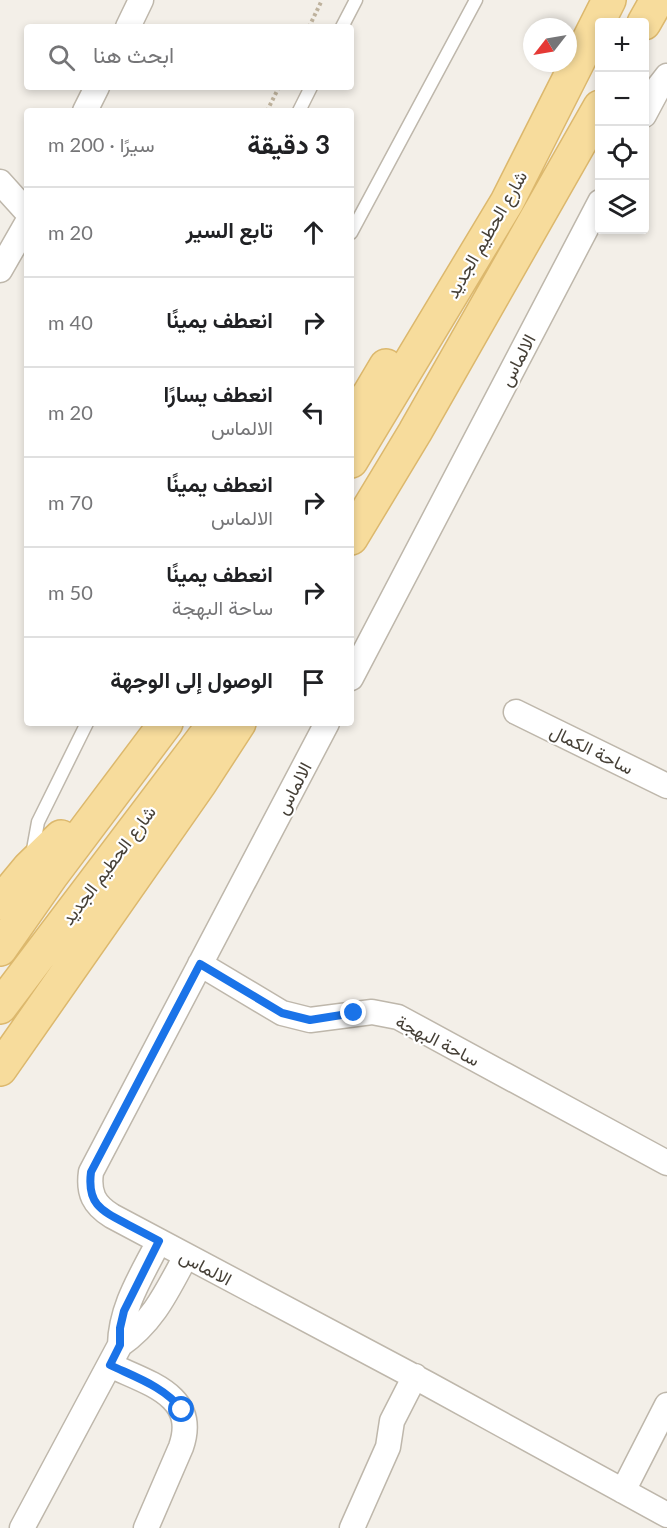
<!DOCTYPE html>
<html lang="ar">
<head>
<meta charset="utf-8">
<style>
  body { margin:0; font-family:Lato,Vazirmatn,sans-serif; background:#f2f2f2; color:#202124; direction:rtl }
  .controls { position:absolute; right:18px; top:18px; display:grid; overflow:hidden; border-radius:6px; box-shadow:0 3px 9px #0003 }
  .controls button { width:54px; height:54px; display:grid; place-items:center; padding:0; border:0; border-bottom:2px solid #e0e0e0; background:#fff; color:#202124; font:30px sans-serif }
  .compass { position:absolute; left:523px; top:18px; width:54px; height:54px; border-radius:50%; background:#fff; box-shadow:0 3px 9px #0003; rotate:239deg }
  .stop { position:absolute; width:18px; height:18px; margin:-14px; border:4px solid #1a73e8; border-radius:50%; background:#fff }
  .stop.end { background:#1a73e8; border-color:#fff; box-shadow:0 2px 6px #0008 }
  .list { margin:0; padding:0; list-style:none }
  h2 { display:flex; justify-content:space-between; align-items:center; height:78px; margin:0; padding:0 24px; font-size:26px }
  h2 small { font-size:20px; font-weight:400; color:#757577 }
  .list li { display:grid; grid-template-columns:39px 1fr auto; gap:18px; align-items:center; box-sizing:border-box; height:90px; padding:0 24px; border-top:2px solid #e0e0e0 }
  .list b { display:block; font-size:22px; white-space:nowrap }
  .list p { margin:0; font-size:20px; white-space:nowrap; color:#757577 }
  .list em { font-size:20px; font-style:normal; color:#757577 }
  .icon { flex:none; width:33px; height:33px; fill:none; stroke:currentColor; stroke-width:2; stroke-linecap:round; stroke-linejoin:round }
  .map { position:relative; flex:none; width:667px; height:1528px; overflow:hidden; direction:ltr }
  .search { position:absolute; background:#fff; box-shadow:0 3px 9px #0003; left:24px; top:24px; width:330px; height:66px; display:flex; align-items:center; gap:15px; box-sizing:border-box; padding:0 21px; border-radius:6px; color:#757577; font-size:22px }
  .panel { position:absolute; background:#fff; box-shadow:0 3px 9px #0003; left:24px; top:108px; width:330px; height:618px; border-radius:6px; direction:rtl }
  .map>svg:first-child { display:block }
</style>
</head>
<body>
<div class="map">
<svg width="667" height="1528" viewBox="0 0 667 1528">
  <rect width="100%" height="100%" fill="#f3efe8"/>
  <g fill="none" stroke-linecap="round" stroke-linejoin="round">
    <g stroke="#beb7ab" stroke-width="15">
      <path id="lane" d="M342 27 356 0
        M299 111 311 87
        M351 233 476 0
        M32 855 38 822 87 723"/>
    </g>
    <g stroke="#beb7ab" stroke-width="27">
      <path id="street" d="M128 27 141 0
        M85 111 97 87
        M644 115 660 85 667 76
        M0 182 27 212
        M0 270 27 223
        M351 678 600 202
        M516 712 667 786
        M327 723 91 1172C88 1193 94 1205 112 1216L428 1384 667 1515
        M200 964 282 1013 310 1020 372 1012 398 1017 667 1163
        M120 1345C154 1321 167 1291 186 1256
        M110 1365C147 1383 199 1395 181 1447L146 1528
        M623 1491 667 1405
        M22 1528 120 1345C121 1306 142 1275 159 1241
        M352 1528 388 1447 392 1421 415 1376"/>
    </g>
    <g stroke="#dcb86d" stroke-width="36">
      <path id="primary" d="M644 23 657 0
        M351 408 367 398 386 366
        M351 461 507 202 609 0
        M351 538 415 432 600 107
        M0 903 29 868 61 837
        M0 949 51 876 166 723
        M0 1007 215 723
        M0 1069 200 783 239 723"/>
    </g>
    <path stroke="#beb29d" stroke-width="4" stroke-dasharray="3 3" stroke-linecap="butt" d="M309 27 322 0
      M267 111 279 87"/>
    <use href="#lane" stroke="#fff" stroke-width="12"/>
    <use href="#street" stroke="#fff" stroke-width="24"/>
    <use href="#primary" stroke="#f7dc9c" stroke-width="33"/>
  </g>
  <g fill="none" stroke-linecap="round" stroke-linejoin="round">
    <path stroke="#1a73e8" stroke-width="8" d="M182 1410C165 1387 135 1377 110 1365L120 1345V1328L124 1311 159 1241C148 1235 136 1229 125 1223 100 1210 87 1203 91 1172L200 964 282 1013 310 1020 354 1013"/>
  </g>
  <g text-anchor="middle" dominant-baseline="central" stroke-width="4.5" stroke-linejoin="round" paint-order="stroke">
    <g font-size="18" fill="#464037" stroke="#fff">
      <text transform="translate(486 234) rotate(-60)">شارع الحطيم الجديد</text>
      <text transform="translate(517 360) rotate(-62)">الالماس</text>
      <text transform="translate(592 749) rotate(26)">ساحة الكمال</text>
      <text transform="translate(293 788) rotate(-62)">الالماس</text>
      <text transform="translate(108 865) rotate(-53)">شارع الحطيم الجديد</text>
      <text transform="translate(438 1040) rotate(27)">ساحة البهجة</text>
      <text transform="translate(206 1267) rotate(28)">الالماس</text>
    </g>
  </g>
</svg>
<div class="controls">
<button>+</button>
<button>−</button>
<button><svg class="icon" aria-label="locate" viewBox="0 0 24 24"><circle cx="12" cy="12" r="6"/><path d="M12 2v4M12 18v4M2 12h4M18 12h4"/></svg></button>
<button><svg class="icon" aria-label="layers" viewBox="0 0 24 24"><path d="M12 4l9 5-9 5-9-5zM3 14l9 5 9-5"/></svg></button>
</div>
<svg class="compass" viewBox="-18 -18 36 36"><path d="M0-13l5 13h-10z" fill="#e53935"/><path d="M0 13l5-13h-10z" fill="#757577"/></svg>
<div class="stop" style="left:182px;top:1410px"></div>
<div class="stop end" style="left:354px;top:1013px"></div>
<div class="search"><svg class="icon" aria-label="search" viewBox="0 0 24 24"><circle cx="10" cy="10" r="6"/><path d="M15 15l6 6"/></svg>ابحث هنا</div>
<section class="panel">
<h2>3 دقيقة<small>سيرًا · 200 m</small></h2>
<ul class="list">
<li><svg class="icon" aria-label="ahead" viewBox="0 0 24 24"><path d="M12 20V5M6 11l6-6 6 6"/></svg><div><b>تابع السير</b></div><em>20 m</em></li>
<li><svg class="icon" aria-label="right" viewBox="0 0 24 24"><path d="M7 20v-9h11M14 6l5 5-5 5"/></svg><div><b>انعطف يمينًا</b></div><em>40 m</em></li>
<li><svg class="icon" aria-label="left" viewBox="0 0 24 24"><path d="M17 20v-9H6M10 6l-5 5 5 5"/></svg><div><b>انعطف يسارًا</b><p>الالماس</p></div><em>20 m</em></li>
<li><svg class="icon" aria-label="right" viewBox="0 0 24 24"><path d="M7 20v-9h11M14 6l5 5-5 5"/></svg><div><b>انعطف يمينًا</b><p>الالماس</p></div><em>70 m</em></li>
<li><svg class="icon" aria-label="right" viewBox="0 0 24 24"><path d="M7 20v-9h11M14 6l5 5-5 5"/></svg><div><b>انعطف يمينًا</b><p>ساحة البهجة</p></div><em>50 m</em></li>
<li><svg class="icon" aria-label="arrive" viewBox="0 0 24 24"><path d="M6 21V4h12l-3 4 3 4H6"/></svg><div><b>الوصول إلى الوجهة</b></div></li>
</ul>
</section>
</div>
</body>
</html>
